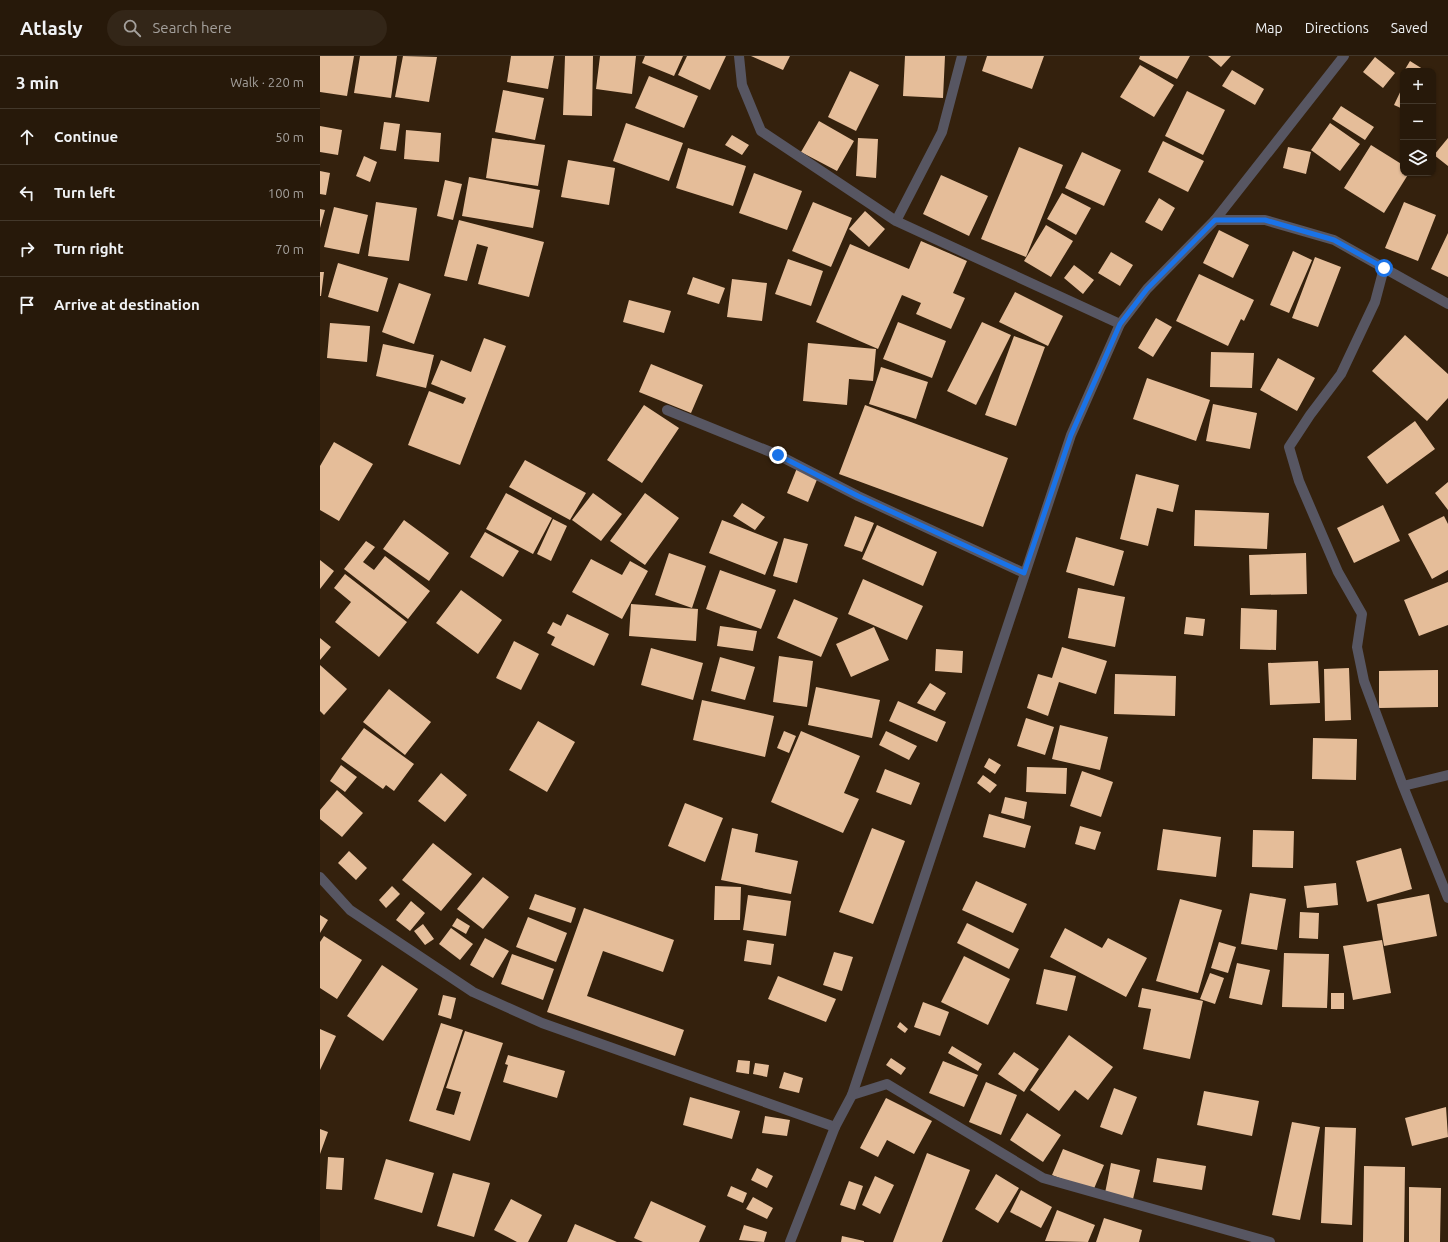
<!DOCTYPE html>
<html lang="en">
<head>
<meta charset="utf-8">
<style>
  body { margin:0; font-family:Ubuntu,sans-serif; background:#332618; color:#f1f3f6 }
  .controls { position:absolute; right:12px; top:12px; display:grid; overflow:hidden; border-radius:8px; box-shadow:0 1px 3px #0004 }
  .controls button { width:36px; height:36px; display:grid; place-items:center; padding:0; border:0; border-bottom:1px solid #43382b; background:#27190a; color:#f1f3f6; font:20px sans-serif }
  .stop { position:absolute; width:12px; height:12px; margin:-9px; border:3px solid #1a73e8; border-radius:50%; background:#fff }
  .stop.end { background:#1a73e8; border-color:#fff; box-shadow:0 1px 4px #0008 }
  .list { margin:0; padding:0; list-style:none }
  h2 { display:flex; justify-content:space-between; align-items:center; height:52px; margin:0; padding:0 16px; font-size:17px }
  h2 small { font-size:13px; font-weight:400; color:#a4a09c }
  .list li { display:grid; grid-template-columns:26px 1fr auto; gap:12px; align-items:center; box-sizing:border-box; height:56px; padding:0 16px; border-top:1px solid #43382b }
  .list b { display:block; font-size:15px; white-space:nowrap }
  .list em { font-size:13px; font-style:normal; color:#a4a09c }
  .icon { flex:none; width:22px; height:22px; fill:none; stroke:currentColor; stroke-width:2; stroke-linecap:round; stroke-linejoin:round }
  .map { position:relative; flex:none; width:1128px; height:1186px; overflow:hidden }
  header { display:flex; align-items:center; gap:24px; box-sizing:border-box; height:56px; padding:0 20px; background:#27190a; border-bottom:1px solid #43382b }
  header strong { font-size:19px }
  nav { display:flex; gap:22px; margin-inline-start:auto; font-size:14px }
  .search { width:280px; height:36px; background:#332618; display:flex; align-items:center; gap:10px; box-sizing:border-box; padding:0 14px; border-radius:22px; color:#a4a09c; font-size:15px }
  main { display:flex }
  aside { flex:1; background:#27190a }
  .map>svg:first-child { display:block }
</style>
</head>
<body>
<header>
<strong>Atlasly</strong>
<div class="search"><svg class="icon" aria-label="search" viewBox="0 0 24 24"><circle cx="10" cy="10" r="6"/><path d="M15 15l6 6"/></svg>Search here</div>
<nav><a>Map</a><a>Directions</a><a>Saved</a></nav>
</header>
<main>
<aside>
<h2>3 min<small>Walk · 220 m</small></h2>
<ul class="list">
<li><svg class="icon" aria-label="ahead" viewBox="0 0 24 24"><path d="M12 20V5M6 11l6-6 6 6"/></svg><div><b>Continue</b></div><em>50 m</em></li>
<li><svg class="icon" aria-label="left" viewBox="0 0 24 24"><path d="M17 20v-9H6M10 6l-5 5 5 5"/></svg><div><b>Turn left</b></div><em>100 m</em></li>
<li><svg class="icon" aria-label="right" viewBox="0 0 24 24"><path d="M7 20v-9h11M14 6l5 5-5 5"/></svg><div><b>Turn right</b></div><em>70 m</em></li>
<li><svg class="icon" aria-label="arrive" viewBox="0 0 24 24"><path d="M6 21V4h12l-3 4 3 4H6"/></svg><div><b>Arrive at destination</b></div></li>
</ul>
</aside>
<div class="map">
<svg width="1128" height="1186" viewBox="0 0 1128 1186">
  <rect width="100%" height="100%" fill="#34210d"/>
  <path fill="#e5bd99" d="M0 0H34L27 40 0 36Z
    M40 0H77L71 42 34 37Z
    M83 0 117 1 109 46 75 41Z
    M191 0H234L228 33 187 26Z
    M245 0H273L272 60 243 59Z
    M280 0H316L312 38 276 33Z
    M325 0H363L354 20 322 7Z
    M367 0H406L390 34 358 19Z
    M431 0H470L463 14Z
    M585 0H625L623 42 583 40Z
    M667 0H724L712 33 662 15Z
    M820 0H870L857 23 819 3Z
    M888 0H911L901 11Z
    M1055 1 1075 17 1063 32 1043 16Z
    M1090 5 1106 15H1084Z
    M820 9 854 29 834 61 800 41Z
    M912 14 944 33 935 49 902 30Z
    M530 15 559 29 536 75 508 61Z
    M329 20 378 40 364 72 315 52Z
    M1083 30V53L1074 49Z
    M183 34 224 42 215 84 175 76Z
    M867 35 905 54 883 99 845 80Z
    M1021 50 1054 71 1045 84 1012 63Z
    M499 65 534 85 517 115 481 96Z
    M64 66 80 68 76 95 60 93Z
    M306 67 363 87 349 125 293 105Z
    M1010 67 1040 88 1020 115 991 94Z
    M0 70 22 74 18 99 0 96Z
    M86 74 121 77 119 106 84 103Z
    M412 79 429 89 422 99 405 89Z
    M172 82 225 89 218 130 166 122Z
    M538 82 558 83 556 122 536 120Z
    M1128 82V110L1114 99Z
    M843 85 884 105 868 136 828 116Z
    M1051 89 1083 109V117H1089L1064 157 1024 132Z
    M699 91 743 109 706 201 661 183Z
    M968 91 991 96 986 118 963 112Z
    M368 92 426 110 413 150 356 132Z
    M762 96 801 114 784 150 745 132Z
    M44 100 57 106 50 126 36 120Z
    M248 104 295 112 289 149 241 141Z
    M0 115 10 117 6 139 0 138Z
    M434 117 482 135 467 174 419 157Z
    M621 119 668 140 649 180 603 158Z
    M149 121 220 134 213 172 142 160Z
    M125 124 142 128 133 164 117 160Z
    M742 137 771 152 756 179 727 163Z
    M839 142 855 152 842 175 825 166Z
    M56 146 97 152 89 205 48 200Z
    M493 146 532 162 511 211 472 195Z
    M1084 146 1116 159 1098 205 1065 192Z
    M14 151 48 159 39 198 4 191Z
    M0 153 5 154 0 172Z
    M545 155 565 173 549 191 529 173Z
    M139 164 224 186 209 241 158 228 168 191 157 188 147 225 124 220Z
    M726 169 753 185 731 221 704 205Z
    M899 174 929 189 913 222 883 207Z
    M1128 177V221L1111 213Z
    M601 185 647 205 633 237 645 242 631 273 596 258 601 247 582 239 558 293 496 266 530 188 589 213Z
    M973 195 992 204 969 257 950 249Z
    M791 196 813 209 800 230 778 217Z
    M995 201 1021 211 998 271 972 262Z
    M468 203 503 215 491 250 455 238Z
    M18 207 68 222 58 256 8 241Z
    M754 209 774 224 763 238 744 222Z
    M0 216H4L1 240H0Z
    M879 218 934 244 924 265 921 263 908 290 856 265Z
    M373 221 405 232 399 248 367 238Z
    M412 223 447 227 442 265 407 261Z
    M79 227 111 238 94 288 62 276Z
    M695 236 743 260 728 290 679 266Z
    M309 244 351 255 344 277 303 266Z
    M836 262 852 271 833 301 818 292Z
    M578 266 626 285 612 322 563 303Z
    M662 266 691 279 656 349 627 335Z
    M10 267 50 270 47 306 7 302Z
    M1085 279 1128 318V342L1107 365 1052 315Z
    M694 280 725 291 696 370 665 359Z
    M164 282 186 290 140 409 88 389 109 335 143 348 146 342 111 328 121 304 151 316Z
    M488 287 556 293 553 325 529 323 527 349 483 345Z
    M63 288 114 299 106 332 56 320Z
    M891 296 934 297 932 332 890 331Z
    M958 302 995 322 977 355 940 334Z
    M331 308 383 329 371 357 319 336Z
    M561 311 608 326 596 363 549 348Z
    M827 322 890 344 876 385 813 363Z
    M893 348 937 357 930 393 886 385Z
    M324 349 359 372 322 427 287 404Z
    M545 349 688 402 663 471 519 418Z
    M1095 365 1115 393 1067 428 1047 401Z
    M14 386 53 408 19 465 0 454V410Z
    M205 404 266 437 250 464 189 431Z
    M477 412 498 421 488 446 467 437Z
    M816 418 859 429 853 456 837 452 828 490 800 483Z
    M1128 426V454L1115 437Z
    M186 437 232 462 213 498 166 473Z
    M273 437 302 458 281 485 252 464Z
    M325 437 359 462 325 509 290 485Z
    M422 447 445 461 435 474 413 460Z
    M1063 449 1080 485 1034 507 1017 472Z
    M875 454 949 457 947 493 874 490Z
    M535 460 554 467 542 496 524 490Z
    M1124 460 1128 468V514L1112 523 1088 478Z
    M233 463 247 470 231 505 217 498Z
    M84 464 129 497 109 525 63 493Z
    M402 464 458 486 445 519 389 497Z
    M557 469 617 496 603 530 542 503Z
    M165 476 199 495 183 521 150 501Z
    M756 481 804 495 794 530 746 516Z
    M464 482 488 488 477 527 453 520Z
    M46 485 55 491 43 506 54 514 65 500 110 535 88 563 24 513Z
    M349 497 386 510 372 552 335 539Z
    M986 497 987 538 930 539 929 499Z
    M271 503 302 519 310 505 328 515 302 563 252 536Z
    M0 504 14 515 0 533Z
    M400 514 456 534 441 573 386 553Z
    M25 518 87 566 59 601 15 566 31 546 14 532Z
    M543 523 603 550 587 584 528 558Z
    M1128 526V569L1099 580 1084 544Z
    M758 532 805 541 795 591 748 582Z
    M141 534 182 564 158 598 116 567Z
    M474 543 518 562 501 601 457 582Z
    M311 548 378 553 376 585 309 580Z
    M921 552 957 554 956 594 920 593Z
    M247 558 289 578 274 610 231 589 235 581 227 577 233 566 241 570Z
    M866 561 885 563 883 580 864 578Z
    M400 570 437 575 433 595 397 590Z
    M554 571 569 604 531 621 516 588Z
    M0 582 11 591 0 604Z
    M194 585 219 598 201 634 176 622Z
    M742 591 787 605 776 638 739 626 728 660 707 652 718 618 732 622Z
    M331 592 383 607 373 644 321 629Z
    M616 593 643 595 642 617 615 615Z
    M459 600 493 605 487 651 453 646Z
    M400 601 435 611 425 644 391 635Z
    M998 605 1000 647 950 649 948 607Z
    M0 609 27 633 4 659 0 655Z
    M1029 612 1031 664 1005 665 1004 613Z
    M1118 614V651L1059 652V615Z
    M795 618 856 620 855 660 794 658Z
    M610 627 626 637 615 655 597 647Z
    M496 631 560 644 552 682 488 669Z
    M69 633 111 666 85 699 43 666Z
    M382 644 454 660 445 701 373 684Z
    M578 645 626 666 617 686 569 665Z
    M706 662 734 671 725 699 697 690Z
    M218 665 255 686 227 736 189 714Z
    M740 669 788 681 780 714 732 703Z
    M44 672 94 708 74 735 66 729 63 733 21 703Z
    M464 675 476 680 469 697 457 692Z
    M481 675 540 700 524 737 539 743 523 777 451 746Z
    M566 675 597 690 589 704 559 689Z
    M993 682 1037 683 1036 724 992 723Z
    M669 702 681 709 675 718 664 711Z
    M21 709 37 721 25 736 10 725Z
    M707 711 747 712 746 738 706 736Z
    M565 713 600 727 591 749 556 736Z
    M762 715 793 726 781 761 750 750Z
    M121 717 147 739 125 766 98 745Z
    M663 719 677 729 670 737 657 727Z
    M17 734 43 757 22 781 0 763V754Z
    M685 741 707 746 704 763 681 757Z
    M365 747 403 762 385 806 348 790Z
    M669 758 711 770 705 792 663 781Z
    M760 770 781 776 775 794 755 788Z
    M412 772 438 778 435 796 478 805 471 838 401 824Z
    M552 772 585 785 553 868 519 856Z
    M843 773 901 781 896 821 837 814Z
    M933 774 974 775 973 812 932 811Z
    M113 787 152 818 121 855 82 824Z
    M1081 792 1092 833 1047 846 1036 805Z
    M29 795 47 812 36 824 18 807Z
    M163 821 189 841 163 873 137 853Z
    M656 825 707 848 693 877 642 854Z
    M1016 827 1018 849 987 852 984 830Z
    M72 830 80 838 66 852 59 844Z
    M395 830 421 831 420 864H394Z
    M930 837 966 843 957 894 921 888Z
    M215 838 256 852 251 867 209 853Z
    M1109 838 1117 880 1064 890 1057 848Z
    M428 839 471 845 466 880 423 874Z
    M860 843 902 854 878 937 836 925Z
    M91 845 105 857 90 875 76 864Z
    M264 852 354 884 343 916 283 895 267 940 364 974 355 1000 227 956Z
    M980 856 999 857 998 883 979 882Z
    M0 859 8 864 0 877Z
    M208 861 247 877 236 906 196 891Z
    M137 862 150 870 146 878 132 870Z
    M647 867 699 893 689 913 637 887Z
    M103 868 114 883 105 889 94 875Z
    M131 872 153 888 140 904 119 888Z
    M745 872 782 892 788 882 827 902 806 941 730 901Z
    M4 880 42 904 17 943 0 932V886Z
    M165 882 189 895 173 922 150 909Z
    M427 884 454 888 451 909 424 905Z
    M1062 884 1071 937 1033 944 1023 890Z
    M899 886 916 891 908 917 891 912Z
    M514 896 533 901 522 935 503 929Z
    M964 897 1009 898 1007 952 962 951Z
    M192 898 234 913 223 944 181 928Z
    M644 900 690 923 668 969 621 946Z
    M917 907 950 914 942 949 909 942Z
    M62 909 98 933 63 985 27 960Z
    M724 913 756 920 747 955 716 948Z
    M890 917 904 922 895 948 880 943Z
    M458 920 516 943 506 966 448 943Z
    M822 932 883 945 870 1003 823 993 831 953 818 951Z
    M1011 937H1024V953H1011Z
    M123 939 136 942 131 963 118 959Z
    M603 946 629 956 620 980 594 971Z
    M580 966 588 973 585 977 577 971Z
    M121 967 143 974 116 1054 134 1059 141 1036 126 1032 145 975 183 987 150 1085 89 1065Z
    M0 973 16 980 0 1014Z
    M749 979 793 1011 768 1044 755 1034 739 1055 710 1034Z
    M632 990 662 1008 658 1015 628 997Z
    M694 996 719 1013 704 1036 678 1018Z
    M188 999 245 1015 237 1042 183 1026 188 1009 185 1008Z
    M571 1002 586 1012 581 1019 566 1009Z
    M418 1004 430 1005 429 1018 416 1016Z
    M623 1005 658 1019 644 1051 609 1037Z
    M435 1007 449 1009 447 1021 433 1018Z
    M464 1016 483 1022 479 1037 459 1032Z
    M666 1026 697 1039 681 1079 649 1066Z
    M794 1032 817 1041 802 1079 780 1071Z
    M884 1035 939 1045 932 1080 877 1069Z
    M370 1041 420 1055 412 1083 363 1069Z
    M566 1042 612 1065 594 1098 567 1084 558 1101 540 1092Z
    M1126 1051 1128 1081 1092 1090 1085 1062Z
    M707 1057 741 1079 723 1106 690 1084Z
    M445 1060 470 1064 467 1080 442 1077Z
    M972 1066 1000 1071 980 1164 952 1159Z
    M1005 1071 1036 1072 1032 1169 1001 1167Z
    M0 1073 8 1076 0 1098Z
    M743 1093 784 1109 773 1135 732 1119Z
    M607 1097 650 1114 622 1186H573Z
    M8 1101 24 1102 22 1134 6 1133Z
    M837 1102 886 1110 882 1134 833 1126Z
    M66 1103 114 1117 102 1157 54 1143Z
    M791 1107 820 1114 813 1143 785 1137Z
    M1044 1110 1085 1111 1084 1186H1043Z
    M437 1112 453 1120 447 1132 431 1124Z
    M133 1117 170 1127 154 1181 117 1170Z
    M676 1118 699 1132 678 1167 655 1153Z
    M555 1120 574 1129 560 1158 542 1149Z
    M529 1125 543 1130 535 1154 520 1149Z
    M411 1130 427 1137 423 1147 407 1140Z
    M1089 1131 1121 1132 1120 1186H1089Z
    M701 1134 732 1151 721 1172 690 1156Z
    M433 1141 453 1152 447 1163 426 1153Z
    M191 1143 222 1159 208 1186H197L174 1174Z
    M331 1145 386 1170 379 1186H323L314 1182Z
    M737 1154 775 1169 768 1186 725 1185Z
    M784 1162 822 1174 819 1186H776Z
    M255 1168 297 1186H247Z
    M424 1169 447 1176 444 1186 419 1184Z
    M522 1180 544 1185V1186H521Z"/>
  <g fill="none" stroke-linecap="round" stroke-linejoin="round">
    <path stroke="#575662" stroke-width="10" d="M419 0 422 29 441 75 576 165 800 268
      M895 164H945L1014 184 1128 248
      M576 165 622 76 642 0
      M1064 212 1055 246 1021 318 990 359 969 391 979 425 1018 516 1042 558 1037 591 1044 625 1083 730 1128 842
      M347 354 458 399 538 440 704 517
      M1083 730 1128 719
      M0 821 30 854 153 936 222 967 515 1071
      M532 1039 567 1028 723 1122 950 1186"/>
    <path stroke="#575662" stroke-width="10" d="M470 1186 515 1071 532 1039 751 379 800 268 827 233 895 164 1024 0"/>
  </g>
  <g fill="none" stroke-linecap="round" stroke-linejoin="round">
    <path stroke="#1a73e8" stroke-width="5" d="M458 399 538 440 704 517 751 379 800 268 827 233 895 164H945L1014 184 1064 212"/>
  </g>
</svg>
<div class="controls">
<button>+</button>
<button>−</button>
<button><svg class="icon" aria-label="layers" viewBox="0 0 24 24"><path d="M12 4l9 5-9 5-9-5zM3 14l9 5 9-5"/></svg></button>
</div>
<div class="stop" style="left:1064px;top:212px"></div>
<div class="stop end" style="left:458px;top:399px"></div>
</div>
</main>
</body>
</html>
